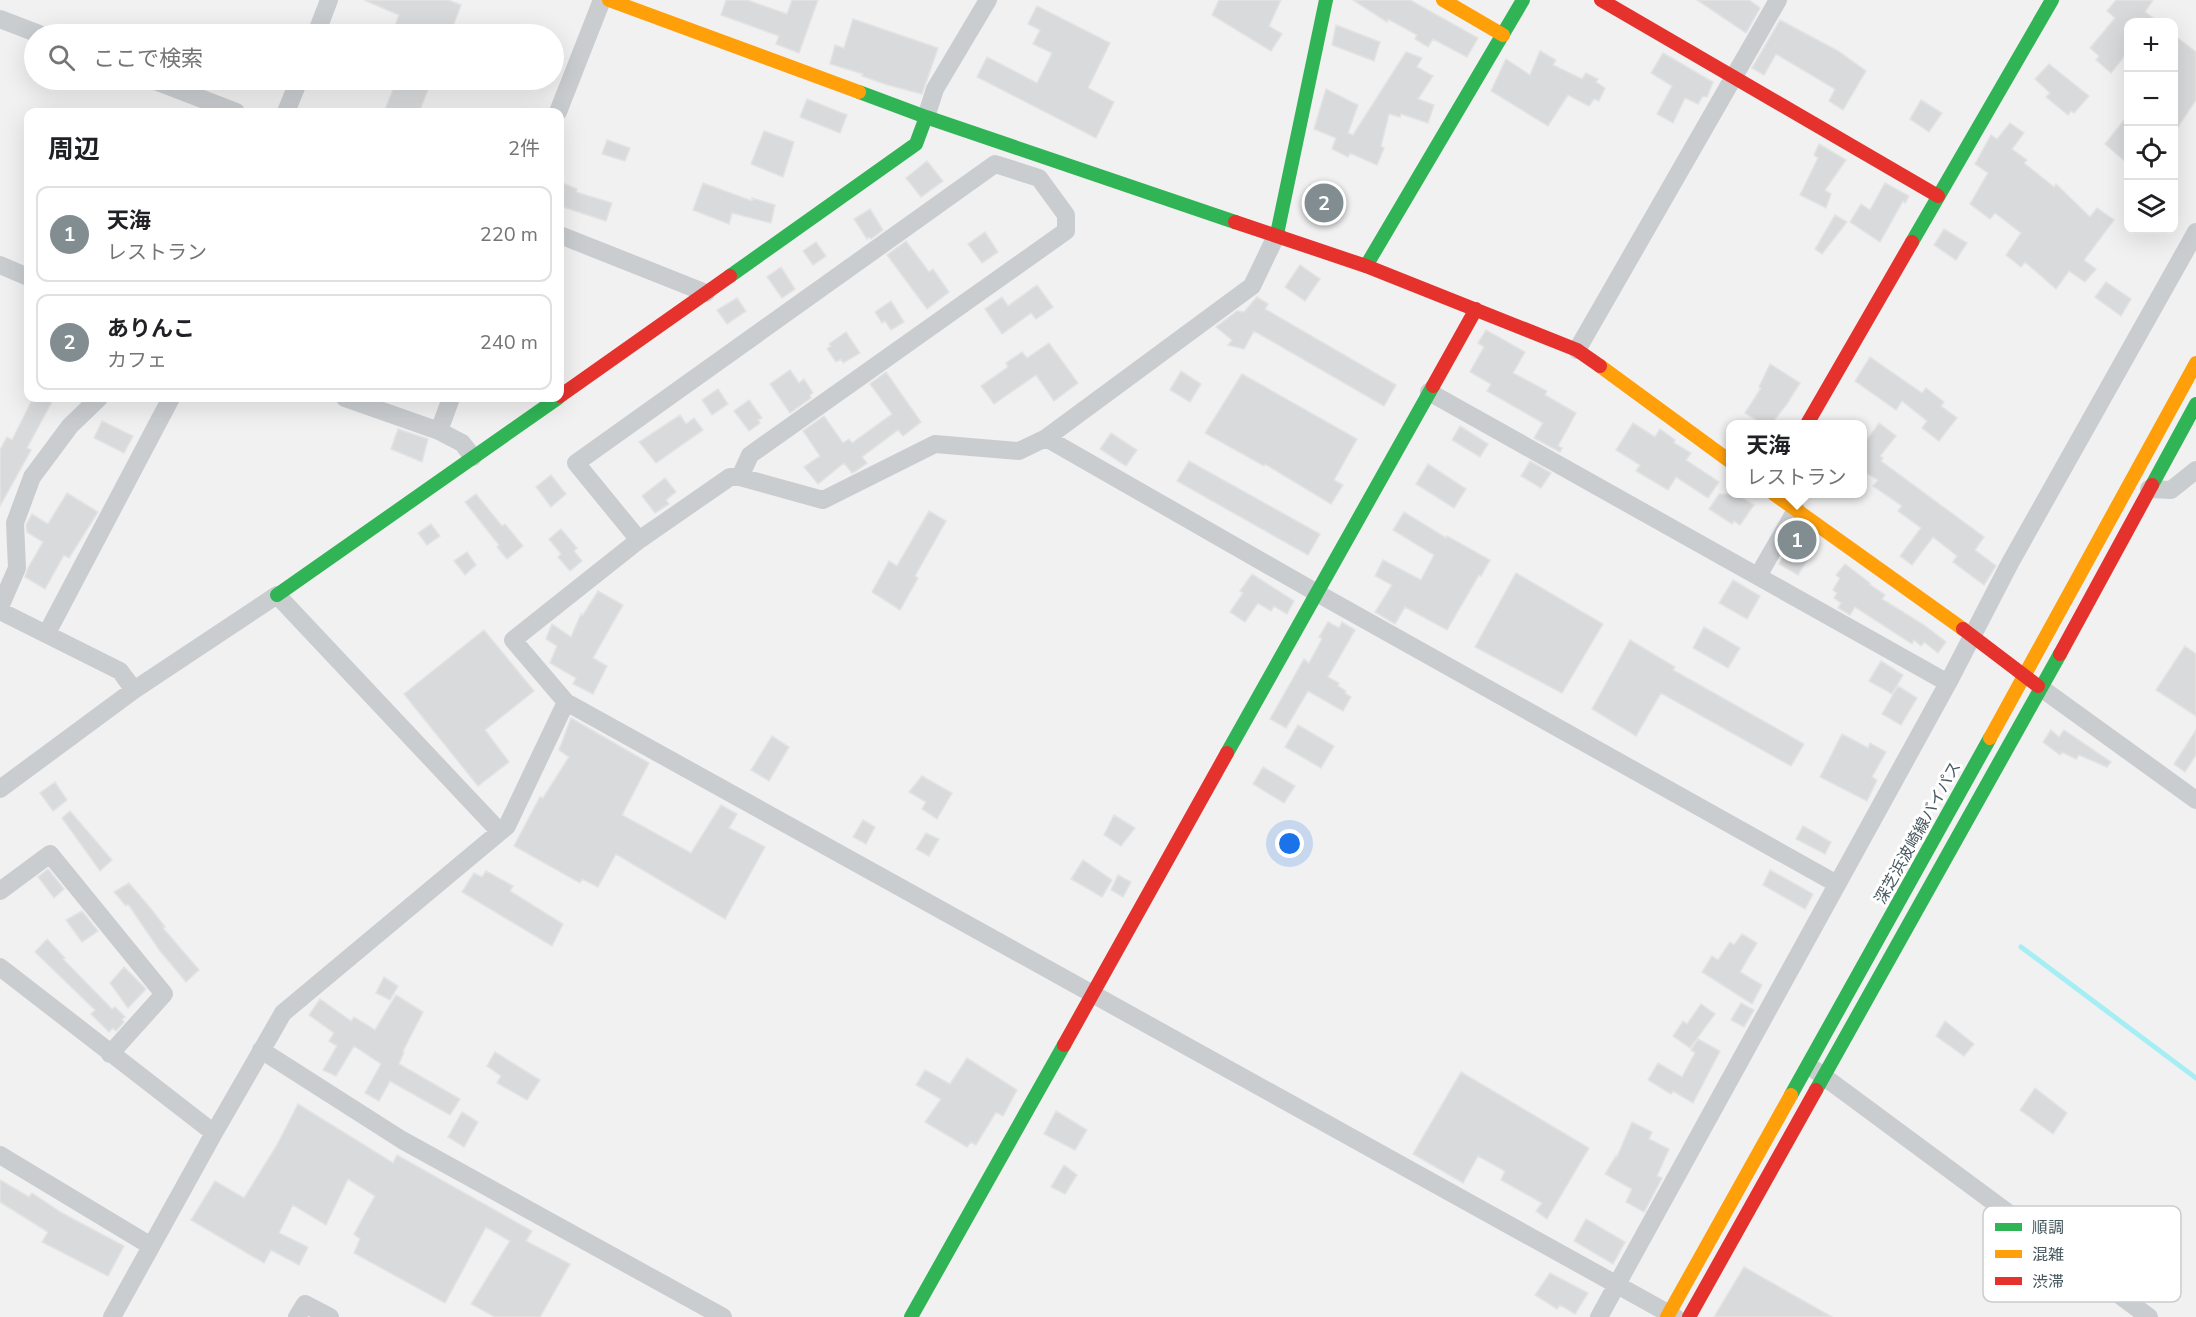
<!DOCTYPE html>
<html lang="ja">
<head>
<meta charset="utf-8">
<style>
  body { margin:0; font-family:"Nunito Sans","Noto Sans JP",sans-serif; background:#f2f2f2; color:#202124 }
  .controls { position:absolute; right:18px; top:18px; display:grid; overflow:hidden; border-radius:12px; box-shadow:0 6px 24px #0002 }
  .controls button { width:54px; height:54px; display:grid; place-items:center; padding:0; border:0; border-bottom:2px solid #e0e0e0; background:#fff; color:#202124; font:30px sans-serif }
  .you { position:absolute; left:1290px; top:844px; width:21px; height:21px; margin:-15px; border:4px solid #fff; border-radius:50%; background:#1a73e8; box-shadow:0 0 0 9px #1a73e833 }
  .badge { display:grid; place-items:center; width:39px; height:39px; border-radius:50%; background:#828d92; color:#fff; font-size:20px; font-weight:700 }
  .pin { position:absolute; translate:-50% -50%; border:3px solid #fff; box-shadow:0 2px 6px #0006 }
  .popup { position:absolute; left:1726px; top:420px; width:141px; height:78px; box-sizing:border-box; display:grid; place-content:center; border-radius:12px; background:#fff; filter:drop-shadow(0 2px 4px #0005); font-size:20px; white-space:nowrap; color:#757577 }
  .popup b { font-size:22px; color:#202124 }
  .popup::after { content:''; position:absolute; left:50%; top:100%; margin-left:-12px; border:12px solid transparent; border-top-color:#fff }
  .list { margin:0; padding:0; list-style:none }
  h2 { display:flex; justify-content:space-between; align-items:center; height:78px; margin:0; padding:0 24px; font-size:26px }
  h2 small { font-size:20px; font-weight:400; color:#757577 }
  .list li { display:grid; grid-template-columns:39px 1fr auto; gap:18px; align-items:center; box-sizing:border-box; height:96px; margin:0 12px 12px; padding:0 12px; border:2px solid #e0e0e0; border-radius:12px }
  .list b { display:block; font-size:22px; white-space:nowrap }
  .list p { margin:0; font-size:20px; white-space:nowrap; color:#757577 }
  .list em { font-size:20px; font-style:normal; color:#757577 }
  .icon { flex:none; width:33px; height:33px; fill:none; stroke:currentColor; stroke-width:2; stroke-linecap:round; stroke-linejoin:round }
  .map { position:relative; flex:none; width:2196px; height:1317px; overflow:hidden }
  .search { position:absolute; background:#fff; box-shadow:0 6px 24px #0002; left:24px; top:24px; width:540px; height:66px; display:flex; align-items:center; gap:15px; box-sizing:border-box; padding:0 21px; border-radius:33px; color:#757577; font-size:22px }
  .panel { position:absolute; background:#fff; box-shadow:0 6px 24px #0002; left:24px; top:108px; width:540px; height:294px; border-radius:12px }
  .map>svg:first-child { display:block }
</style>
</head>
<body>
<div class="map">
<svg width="2196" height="1317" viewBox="0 0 2196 1317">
  <rect width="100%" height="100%" fill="#f2f1f1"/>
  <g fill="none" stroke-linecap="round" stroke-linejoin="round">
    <path stroke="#a5eef4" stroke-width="5" d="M2021 947 2196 1078"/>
  </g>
  <path fill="#d8dadb" stroke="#e3e3e4" stroke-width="1.5" d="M364 0H448L461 5 450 34H402L393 31 399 15Z
    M726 0H747L787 14 792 0H818L799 53 776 44 779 36 721 15Z
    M1219 0H1281L1269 26 1282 34 1271 51 1212 15Z
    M1353 0H1410L1478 38 1467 57 1433 39 1428 47 1415 39 1417 35 1388 19 1387 22Z
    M1697 0H1749L1760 8 1746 33Z
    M2116 0H2153L2145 12 2159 22H2128V52L2111 73 2096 60 2099 56 2090 48 2115 18 2107 11Z
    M1037 6 1110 43 1088 88 1114 102 1096 138 977 77 987 57 1037 83 1052 53 1033 44 1040 30 1028 24Z
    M853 19 938 48 922 94 888 85 862 76 863 74 830 64 835 45 844 48Z
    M1780 20 1838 51 1866 71 1843 110 1829 101 1835 89 1776 54 1764 75 1752 68Z
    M1336 25 1380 42 1374 61 1332 45Z
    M2174 35 2196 52V100L2174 133Z
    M1540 51 1556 60 1553 65 1582 79 1586 73 1598 79 1596 82 1605 88 1599 101 1594 99 1589 106 1568 95 1548 126 1491 91 1506 59 1530 75Z
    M1406 52 1422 58 1417 67 1433 76 1418 99 1434 105 1428 123 1401 114 1400 117 1389 114 1381 146 1384 148 1377 165 1350 153 1348 157 1332 149 1336 138 1314 129 1326 89 1358 105 1348 133 1353 135Z
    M1663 53 1713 82 1707 97 1703 96 1698 104 1685 98 1673 123 1657 114 1672 86 1651 73Z
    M2049 64 2089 96 2074 113 2071 111 2068 115 2046 97 2050 93 2035 79Z
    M397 80H432L419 112H384Z
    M807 99 847 115 840 133 800 117Z
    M1921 100 1942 113 1929 132 1910 119Z
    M2128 115V164L2105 144Z
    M2010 123 2024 133 2012 149 2027 160 2024 163 2054 187 2056 184 2090 217 2097 208 2114 220 2084 260 2096 269 2085 282 2069 271 2056 289 2025 262 2021 267 2006 255 2021 233 1995 213 1990 219 1970 204 1988 173 1975 164 1991 135 1997 139Z
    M764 131 794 142 783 177 751 164Z
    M607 140 630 148 625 161 602 154Z
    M1819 144 1846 160 1825 190 1831 194 1826 208 1800 195 1818 158 1814 155Z
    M927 161 943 181 921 197 906 178Z
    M560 182 577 189 576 192 612 203 606 221 560 206Z
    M703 183 752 201V198L775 205 771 223 732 213 729 224 693 210Z
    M1885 183 1909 196 1905 203 1903 201 1880 242 1850 222 1861 204 1870 210Z
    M1310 185 1334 191V195L1342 198 1340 216 1305 208Z
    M870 209 883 230 871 239 869 237 867 239 854 219Z
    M1835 215 1847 222 1822 254 1815 249Z
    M1944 229 1967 243 1956 260 1934 245Z
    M985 232 998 252 982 263 968 244Z
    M906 241 929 272 933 269 949 292 927 309 887 255Z
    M816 242 826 256 813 265 803 251Z
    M1300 265 1320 279 1305 301 1285 287Z
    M781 267 795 289 782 298 767 277Z
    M2106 282 2131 299 2121 316 2095 297Z
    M1037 285 1053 307 1036 319 1031 313 1002 334 985 309 1002 297 1008 306Z
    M1257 297 1268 304 1265 309 1396 385 1384 406 1254 331 1244 349 1228 345 1232 340 1216 327 1237 311 1244 312Z
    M737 298 746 311 727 324 717 310Z
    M891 301 904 322 891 330 885 321 882 323 875 312Z
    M1486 330 1525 352 1513 373 1547 391 1545 395 1576 413 1558 446 1562 448 1560 452 1534 438 1543 423 1487 391 1491 384 1470 372 1484 347 1478 343Z
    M846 332 860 353 843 363 841 359 836 362 827 349 831 346 829 344Z
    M1049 343 1078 383 1054 401 1036 375 994 404 981 386 1008 367 1006 363 1022 352 1027 358Z
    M1870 357 1922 393 1926 388 1944 402 1941 406 1957 418 1939 441 1922 428 1927 421 1902 401 1896 410 1855 381Z
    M1770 364 1800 383 1787 404 1771 424H1763L1745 413 1761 388 1759 387Z
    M790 370 799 383 804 379 813 393 810 395 811 398 790 413 770 384Z
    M1181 371 1201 384 1190 402 1170 390Z
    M886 372 921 422 903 436 898 430 862 457 867 463 856 471 852 473 844 463 818 484 804 467 820 456 803 431 824 416 843 443 849 439 852 443 892 414 870 384Z
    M1242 374 1357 439 1334 480 1343 485 1331 504 1265 464 1264 466 1205 433Z
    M718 389 728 404 712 415 702 400Z
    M33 398H54L27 448 31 450 0 506V450L7 437 12 440Z
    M749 400 762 418 758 420 760 423 749 431 734 411Z
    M680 415 686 424 694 418 703 430 656 463 639 442Z
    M102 421 133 436 124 453 94 438Z
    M1633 423 1655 437 1660 429 1675 440 1674 443 1691 453 1686 460 1719 482 1708 498 1676 477 1668 490 1636 471 1640 465 1616 450Z
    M1879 423 1896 436 1880 456 1883 458 1881 461 1984 537 1975 550 1996 566 1984 585 1953 562 1957 556 1933 537 1912 565 1900 556 1921 528 1898 511 1902 506 1873 486 1878 480 1863 471V446Z
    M1460 426 1488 444 1480 457 1452 440Z
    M398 429 428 439 422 462 391 449Z
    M1111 433 1137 450 1126 466 1100 449Z
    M1189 461 1320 534 1308 555 1177 481Z
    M1530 461 1551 473 1541 488 1521 476Z
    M1428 464 1466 489 1454 508 1416 484Z
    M551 475 566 494 551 507 536 487Z
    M665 478 676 492 666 500 669 504 655 513 642 496Z
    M67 493 98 512 69 558 64 555 45 589 25 577 28 568 43 542 27 532 26 525 32 514 48 524Z
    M476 494 502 526 505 524 523 546 507 559 497 547 499 545 491 535 465 502Z
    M1719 494H1736L1754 505 1740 525 1734 521 1732 524 1709 509Z
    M929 511 946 521 915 576 918 578 900 610 872 592 889 561 897 566Z
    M1404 512 1446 538 1447 536 1490 560 1481 576 1479 575 1447 630 1405 607 1395 624 1375 612 1392 585 1375 576 1383 560 1421 580 1434 555 1393 530Z
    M431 524 440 536 427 545 418 533Z
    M561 529 577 548 574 551 582 561 570 571 558 557 561 554 549 539Z
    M1796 533 1816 545 1798 575 1779 564Z
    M467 552 476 565 465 575 454 561Z
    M1845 564 1870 583 1869 584 1885 595 1882 599 1924 625 1946 642 1938 653 1924 642 1921 646 1914 640 1912 644 1855 607 1850 615 1838 608 1841 603 1834 598 1837 593 1833 590 1840 578 1836 575Z
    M1516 573 1603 624 1562 693 1475 647Z
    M1252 574 1294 601 1287 614 1274 606 1271 611 1258 603 1245 622 1230 612 1243 593 1240 591Z
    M1733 580 1760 596 1747 619 1719 603Z
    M598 591 623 605 593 658 607 666 593 694 573 684 576 678 550 663 557 646 546 639 552 624 571 637 581 614 583 615Z
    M1328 622 1339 628 1342 622 1355 630 1328 677 1339 683 1338 686 1346 691 1345 693 1351 697 1343 711 1308 691 1286 728 1270 719 1304 659 1309 663 1322 639 1319 637Z
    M1704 627 1740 648 1728 668 1693 648Z
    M484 630 534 691 485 730 509 762 478 786 404 694Z
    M1630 640 1675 667 1673 670 1804 744 1791 766 1661 693 1636 736 1592 709Z
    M2185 646 2196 654V716L2156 690Z
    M1881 661 1903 675 1892 694 1869 681Z
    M1898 686 1917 698 1901 725 1882 714Z
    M571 718 649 763 622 815 691 853 721 805 737 814 729 828 765 847 725 919 616 854 598 887 582 879 580 883 514 846 540 797 543 798 569 757 559 750Z
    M1298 725 1334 746 1321 768 1285 747Z
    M2051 730 2059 737 2064 730 2111 762 2107 767 2079 755 2076 759 2062 752 2060 755 2043 742Z
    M2196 730V755L2185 772 2174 764Z
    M1842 734 1868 748 1870 743 1886 752 1872 777 1877 780 1867 801 1820 777Z
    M772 736 789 747 769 781 751 770Z
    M1263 767 1295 786 1284 803 1253 784Z
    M922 776 952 793 937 819 922 809 926 802 909 792Z
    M55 782 67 800 53 811 40 793Z
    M70 811 112 860 100 871 62 818Z
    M1114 815 1135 828 1121 846 1104 835Z
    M863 820 875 827 866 844 853 837Z
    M1803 826 1831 842 1825 854 1796 839Z
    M926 833 939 839 929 856 916 849Z
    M1083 860 1112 880 1102 897 1071 879Z
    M48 869 64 889 54 898 38 877Z
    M1770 870 1813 894 1805 909 1763 885Z
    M486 871 513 886 510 891 563 924 552 946 462 892 474 873 482 877Z
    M1118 875 1131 882 1123 897 1111 890Z
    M129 883 152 910 165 927 163 928 199 970 186 982 160 951 128 904 126 906 114 892Z
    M82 911 98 931 82 942 66 920Z
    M1742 934 1757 943 1740 972 1762 985 1752 1004 1702 972 1712 956 1718 960 1730 942 1734 945Z
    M47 939 65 958 63 959 112 1009 115 1007 125 1017 122 1019 124 1022 116 1031 113 1028 109 1032 91 1014 95 1010 35 952Z
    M124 967 146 989 128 1008 110 983Z
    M384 977 398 986 390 1000 376 993Z
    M396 995 423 1012 403 1051 404 1052 399 1064 460 1099 450 1115 390 1081 379 1101 365 1093 381 1064 354 1046 336 1076 323 1070 337 1046 329 1041 334 1033 309 1015 320 999 351 1021 354 1017 375 1030Z
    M1741 1003 1754 1010 1744 1027 1731 1020Z
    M1701 1004 1715 1014 1690 1048 1673 1036 1683 1021 1687 1024Z
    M1945 1021 1974 1044 1964 1056 1936 1036Z
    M1698 1039 1720 1051 1693 1103 1673 1091 1671 1094 1648 1080 1658 1063 1682 1077 1695 1053 1691 1050Z
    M495 1052 540 1080 527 1100 497 1083 501 1076 487 1066Z
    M967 1058 1017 1090 1003 1116 996 1112 976 1145 971 1142 967 1147 925 1122 941 1099 916 1085 925 1070 950 1084Z
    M1461 1072 1589 1148 1547 1219 1536 1211 1542 1203 1501 1180 1505 1171 1478 1156 1463 1183 1413 1154Z
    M2035 1088 2067 1113 2053 1134 2020 1110Z
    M298 1104 393 1163 397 1155 532 1231 526 1241 570 1264 540 1317H495L471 1304 510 1241 486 1227 445 1303 354 1253 360 1239 354 1234 375 1196 348 1179 326 1225 293 1205 279 1233 308 1247 299 1265 271 1250 264 1263 191 1220 215 1181 244 1198 277 1145Z
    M1056 1111 1087 1130 1075 1150 1044 1134Z
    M462 1112 478 1122 464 1147 448 1137Z
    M1632 1122 1652 1132 1649 1139 1669 1149 1657 1176 1662 1178 1644 1212 1626 1202 1632 1189 1605 1174 1616 1156 1617 1157Z
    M1064 1165 1077 1175 1065 1194 1051 1187Z
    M0 1180 29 1197 32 1193 62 1213 124 1246 108 1276 42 1242 48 1232 0 1202Z
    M1586 1219 1625 1242 1613 1264 1574 1241Z
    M1744 1267 1832 1317H1714Z
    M1550 1273 1588 1293 1575 1314 1560 1305 1557 1309 1535 1295Z"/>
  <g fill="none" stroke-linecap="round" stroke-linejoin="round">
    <path stroke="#cacdd0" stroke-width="18" d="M0 19 39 34
      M316 34 329 0
      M153 80 236 112
      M286 112 299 80
      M558 112 602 0
      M926 117 935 89 988 0
      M560 235 706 293
      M0 265 28 277
      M1577 350 1778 0
      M1429 392 1948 683
      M345 398 439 431 462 443 473 457
      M439 431 451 398
      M1046 438 1317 593 1837 884
      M2149 489 2171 490 2196 470
      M639 540 576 463 995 164 1039 178 1066 215V231L750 455 740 477
      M1758 576 1796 510
      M0 607 17 568 15 523 32 477 70 426 99 398
      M0 611 120 671 134 690
      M47 633 171 398
      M2041 688 2196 800
      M566 702 1675 1317
      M0 789 134 690 277 595 500 832
      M0 891 50 854 164 994 110 1054
      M0 967 214 1133
      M261 1050 402 1140 723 1317
      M1815 1070 2149 1317
      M0 1155 151 1246
      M112 1317 214 1133 283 1013 507 826 566 702 513 640 639 540 730 477H740L823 500 935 444 1019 451 1046 438 1252 286 1277 234
      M297 1317 305 1304 330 1317
      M1599 1317 1948 683 2010 563 2196 232"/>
    <path stroke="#30b455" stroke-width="14" d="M859 92 926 117 1235 222
      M1277 234 1326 0
      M1912 242 2052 0
      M1366 266 1523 0
      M730 276 916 144 926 117
      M2152 485 2196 404
      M277 595 558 398
      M1227 753 1433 386
      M1816 1090 2060 654
      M1791 1095 1990 738
      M911 1317 1064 1045"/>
    <path stroke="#ff9f0a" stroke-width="14" d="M609 0 859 92
      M1443 0 1503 35
      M1600 366 1731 462
      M1774 494 1963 629
      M1990 738 2196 363
      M1667 1317 1791 1095"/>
    <path stroke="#e5322d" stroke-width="14" d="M1601 0 1938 196
      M1235 222 1366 266 1577 350 1600 366
      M1433 386 1476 309
      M560 396 730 276
      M1807 424 1912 242
      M1963 629 2038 686
      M2060 654 2152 485
      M1064 1045 1227 753
      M1689 1317 1816 1090"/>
  </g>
  <g text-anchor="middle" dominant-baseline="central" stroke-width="6" stroke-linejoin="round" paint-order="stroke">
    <g font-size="16" fill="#46575f" stroke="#fff">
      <text transform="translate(1918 833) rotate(-61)">深芝浜波崎線バイパス</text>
    </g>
  </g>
  <rect x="1983" y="1206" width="198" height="96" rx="9" fill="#fff" stroke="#c8cdcf" stroke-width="1.5"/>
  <rect x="1995" y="1223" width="27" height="8" fill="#30b455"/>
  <rect x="1995" y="1250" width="27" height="8" fill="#ff9f0a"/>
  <rect x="1995" y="1277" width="27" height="8" fill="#e5322d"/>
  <g font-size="16" fill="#46575f">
    <text x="2032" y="1233">順調</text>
    <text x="2032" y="1260">混雑</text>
    <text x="2032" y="1287">渋滞</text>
  </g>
</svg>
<div class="controls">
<button>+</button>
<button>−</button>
<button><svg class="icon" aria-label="locate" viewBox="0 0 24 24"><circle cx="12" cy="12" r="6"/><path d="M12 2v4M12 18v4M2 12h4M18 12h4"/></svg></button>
<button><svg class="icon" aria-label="layers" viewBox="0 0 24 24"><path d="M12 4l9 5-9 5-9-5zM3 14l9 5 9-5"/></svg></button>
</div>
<div class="you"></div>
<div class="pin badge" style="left:1797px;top:540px">1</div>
<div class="popup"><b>天海</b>レストラン</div>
<div class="pin badge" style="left:1324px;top:203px">2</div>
<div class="search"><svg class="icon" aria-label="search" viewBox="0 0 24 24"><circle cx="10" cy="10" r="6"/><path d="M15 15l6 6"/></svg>ここで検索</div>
<section class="panel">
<h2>周辺<small>2件</small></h2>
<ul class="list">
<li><span class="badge">1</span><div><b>天海</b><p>レストラン</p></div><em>220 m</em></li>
<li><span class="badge">2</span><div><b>ありんこ</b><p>カフェ</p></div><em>240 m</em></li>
</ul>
</section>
</div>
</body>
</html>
